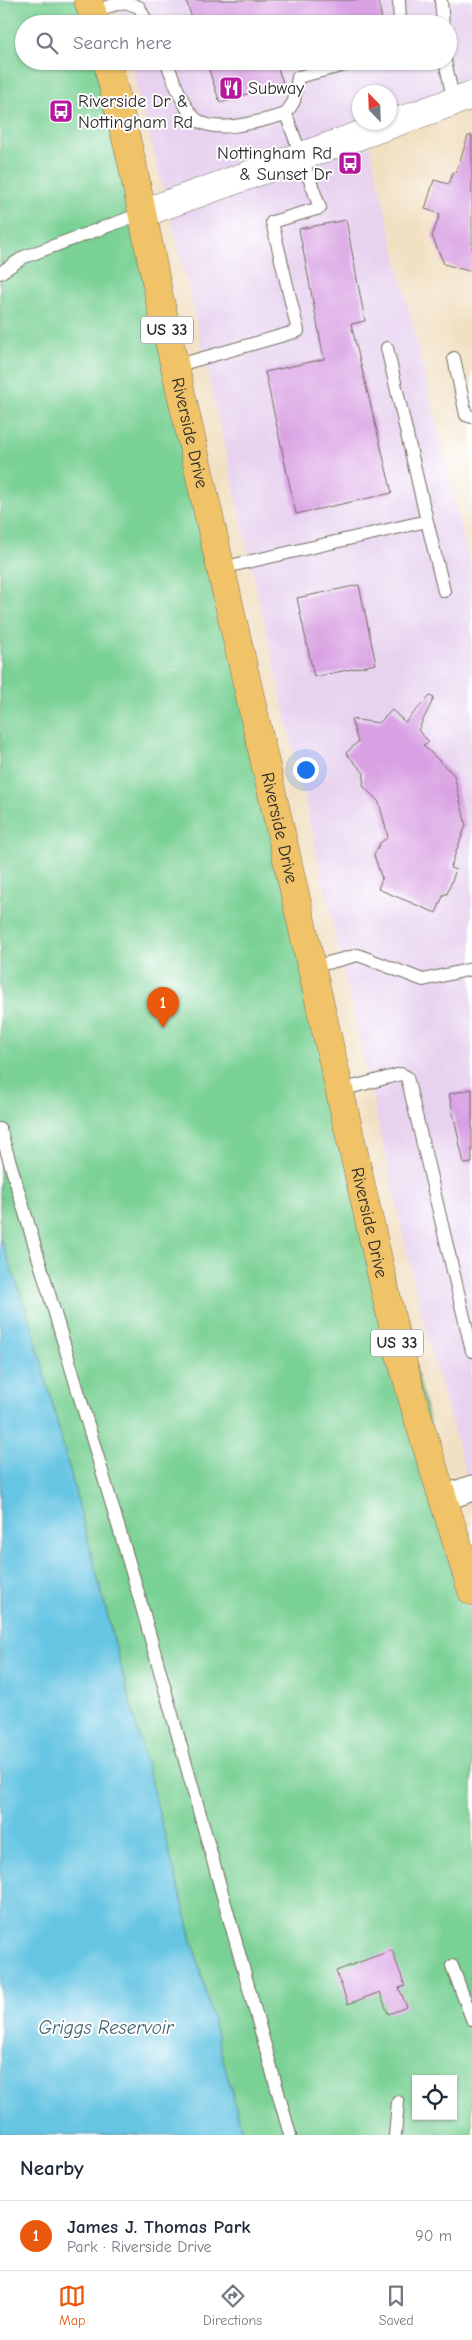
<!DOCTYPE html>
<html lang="en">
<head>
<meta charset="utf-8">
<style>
  body { margin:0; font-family:"Comic Neue",sans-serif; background:#f2f2f3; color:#1f2937 }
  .controls { position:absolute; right:15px; bottom:15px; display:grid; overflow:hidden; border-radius:0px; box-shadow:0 1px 4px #0004 }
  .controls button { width:45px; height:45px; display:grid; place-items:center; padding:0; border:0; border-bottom:1px solid #e0e1e3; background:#fff; color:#1f2937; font:25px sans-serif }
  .compass { position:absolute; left:352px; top:85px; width:45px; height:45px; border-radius:50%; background:#fff; box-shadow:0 1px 4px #0004; rotate:337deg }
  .you { position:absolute; left:305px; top:769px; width:18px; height:18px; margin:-12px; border:4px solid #fff; border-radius:50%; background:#1a73e8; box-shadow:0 0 0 8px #1a73e833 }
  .badge { display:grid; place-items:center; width:32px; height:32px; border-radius:50%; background:#ea580c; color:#fff; font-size:16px; font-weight:700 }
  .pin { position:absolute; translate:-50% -41px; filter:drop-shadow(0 1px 2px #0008) }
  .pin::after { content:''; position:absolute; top:26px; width:18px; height:15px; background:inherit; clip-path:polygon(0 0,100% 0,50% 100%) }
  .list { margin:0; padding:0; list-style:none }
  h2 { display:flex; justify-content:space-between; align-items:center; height:65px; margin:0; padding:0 20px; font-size:21px }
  h2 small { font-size:16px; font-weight:400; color:#747a83 }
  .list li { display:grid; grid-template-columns:32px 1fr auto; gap:15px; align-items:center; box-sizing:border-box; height:70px; padding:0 20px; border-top:1px solid #e0e1e3 }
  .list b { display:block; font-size:19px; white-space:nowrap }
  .list p { margin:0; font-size:16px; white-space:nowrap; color:#747a83 }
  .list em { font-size:16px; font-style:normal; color:#747a83 }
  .icon { flex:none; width:28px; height:28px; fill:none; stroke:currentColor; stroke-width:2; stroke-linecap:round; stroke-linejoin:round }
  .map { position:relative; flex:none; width:472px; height:2135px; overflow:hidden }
  .search { position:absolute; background:#fff; box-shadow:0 1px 4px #0004; left:15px; right:15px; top:15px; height:55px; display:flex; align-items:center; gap:12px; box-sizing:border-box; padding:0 18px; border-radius:28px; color:#747a83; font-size:19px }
  .sheet { height:135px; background:#fff }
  nav { display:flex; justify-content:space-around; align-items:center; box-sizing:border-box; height:70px; border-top:1px solid #e0e1e3; background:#fff; font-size:14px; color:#747a83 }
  nav a { display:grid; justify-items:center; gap:2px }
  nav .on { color:#ea580c }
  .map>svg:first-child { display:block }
</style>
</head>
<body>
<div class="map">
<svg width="472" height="2135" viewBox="0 0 472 2135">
  <rect width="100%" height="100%" fill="#fff"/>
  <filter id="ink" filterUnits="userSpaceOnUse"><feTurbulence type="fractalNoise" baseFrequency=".02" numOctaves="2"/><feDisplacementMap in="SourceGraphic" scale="10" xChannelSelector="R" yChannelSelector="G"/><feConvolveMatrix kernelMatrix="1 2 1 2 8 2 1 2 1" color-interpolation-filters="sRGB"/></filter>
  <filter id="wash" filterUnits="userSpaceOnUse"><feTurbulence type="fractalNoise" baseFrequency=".0096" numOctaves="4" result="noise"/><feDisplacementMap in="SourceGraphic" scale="20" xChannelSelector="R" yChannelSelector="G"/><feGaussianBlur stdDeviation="1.12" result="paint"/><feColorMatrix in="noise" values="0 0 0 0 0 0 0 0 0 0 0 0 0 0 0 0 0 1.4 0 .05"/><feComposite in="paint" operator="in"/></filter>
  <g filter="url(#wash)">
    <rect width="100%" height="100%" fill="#f2e0c3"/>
    <path fill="#e7d2ef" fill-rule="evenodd" d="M114 0H472V95L367 134 472 573V1496L426 1334 188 286 130 61H448V24H120ZM360 92H390V122H360Z"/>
    <path fill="#7ad195" stroke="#527e60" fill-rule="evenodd" d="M0 0H88L96 24H24V61H107L282 835 472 1591V2135H243L33 1330 0 1237ZM416 2079H453V2116H416Z"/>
    <path fill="#65c5e3" stroke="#487887" d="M0 1237 33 1330 243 2135H0Z"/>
    <g id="blocks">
      <path fill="#d9a1e3" d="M186 0H378L383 24H311L309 18 289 24H194Z
        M206 61H275L283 82 220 103Z
        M468 136H472V272L444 264 432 236 440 214 425 209 434 180 449 184 453 172 456 173Z
        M346 220 365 321 351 324 392 493 296 514 265 372 324 359 299 229Z
        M359 585 376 664 314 677 297 598Z
        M430 696 434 698 418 730 429 742 423 745 454 775 466 825 450 868 456 870 447 894H444L436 913 378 889 382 879 374 855 380 843 388 837 379 802 363 786 364 773 346 753 358 742 351 719 379 723 392 710 405 722Z
        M472 1089V1163L464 1164 449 1094Z
        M392 1950 405 1986 399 1988 407 2007 388 2014 380 1992 348 2004 336 1971Z"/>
    </g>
  </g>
  <g filter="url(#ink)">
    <use href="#blocks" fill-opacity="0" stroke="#716a60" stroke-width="1"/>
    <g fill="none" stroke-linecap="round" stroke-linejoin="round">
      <g stroke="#716a60" stroke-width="14">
        <path id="service" d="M399 0 400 24
          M441 0 443 24
          M92 11 125 2 139 7 148 24
          M166 61C173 77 183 109 196 119 216 136 263 120 286 114L294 101 298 77 361 61
          M445 61 454 102
          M0 273 24 257 143 213
          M454 358 466 415 472 417
          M175 366 298 331 272 222 320 208 286 114
          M427 521 444 591
          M221 568 427 521 387 348
          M312 967 358 955 423 980 472 969
          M341 1090 401 1074 407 1077 472 1351
          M0 1129 134 1579 290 2135
          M452 1966 472 2019
          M395 2135 398 2102"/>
      </g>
      <g stroke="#716a60" stroke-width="27">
        <path id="minor" d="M442 1499 472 1488"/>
      </g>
      <g stroke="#716a60" stroke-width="29">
        <path id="tertiary" d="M143 213 472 95"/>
      </g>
      <g stroke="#716a60" stroke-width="29">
        <g id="primary">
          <path d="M88 0 96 24"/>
          <path id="s1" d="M107 61 132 163 160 301 397 1343 420 1425 472 1591"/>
        </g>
      </g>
      <use href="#service" stroke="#fff" stroke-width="12"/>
      <use href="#minor" stroke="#fff" stroke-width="25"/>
      <use href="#tertiary" stroke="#fff" stroke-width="28"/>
      <use href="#primary" stroke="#f1c369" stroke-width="28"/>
    </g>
  </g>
  <defs>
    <g id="restaurant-square" transform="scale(1.25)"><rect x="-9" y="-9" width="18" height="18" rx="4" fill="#b5179e" stroke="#fff"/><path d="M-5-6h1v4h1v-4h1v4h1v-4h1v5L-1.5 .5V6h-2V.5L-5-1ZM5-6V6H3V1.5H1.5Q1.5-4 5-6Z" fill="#fff"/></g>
    <g id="bus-square" transform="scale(1.25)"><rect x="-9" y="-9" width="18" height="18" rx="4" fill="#b5179e" stroke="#fff"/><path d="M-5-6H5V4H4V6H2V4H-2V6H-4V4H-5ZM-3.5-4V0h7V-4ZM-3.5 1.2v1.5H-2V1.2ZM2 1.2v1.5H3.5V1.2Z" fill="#fff"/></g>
  </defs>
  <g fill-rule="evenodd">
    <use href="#restaurant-square" x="231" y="88"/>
    <use href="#bus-square" x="61" y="111"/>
    <use href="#bus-square" x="350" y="163"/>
  </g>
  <g text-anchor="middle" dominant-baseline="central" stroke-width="4" stroke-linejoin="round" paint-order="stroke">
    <g fill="#fff" stroke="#6b6b6b" stroke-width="1">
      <rect x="141" y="316.5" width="52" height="27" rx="4"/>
      <rect x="371" y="1329.5" width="52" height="27" rx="4"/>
    </g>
    <g font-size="16" font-weight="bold" fill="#2b2b2b">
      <text x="167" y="330">US 33</text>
      <text x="397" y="1343">US 33</text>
    </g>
    <g font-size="18" fill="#2b2b2b" stroke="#fff" text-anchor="start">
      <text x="248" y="88">Subway</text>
      <text x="78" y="101">Riverside Dr &amp;<tspan x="78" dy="21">Nottingham Rd</tspan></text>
      <text x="332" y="153" text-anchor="end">Nottingham Rd<tspan x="332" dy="21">&amp; Sunset Dr</tspan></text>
    </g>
    <g font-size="18" fill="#2b2b2b" stroke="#fff">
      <text stroke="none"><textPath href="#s1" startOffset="381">Riverside Drive</textPath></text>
      <text stroke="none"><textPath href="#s1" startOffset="786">Riverside Drive</textPath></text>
      <text stroke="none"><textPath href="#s1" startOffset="1191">Riverside Drive</textPath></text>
    </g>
    <g font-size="19" font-style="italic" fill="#3f616b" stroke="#fff">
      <text x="106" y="2028">Griggs Reservoir</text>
    </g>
  </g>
</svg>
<div class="controls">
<button><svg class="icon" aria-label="locate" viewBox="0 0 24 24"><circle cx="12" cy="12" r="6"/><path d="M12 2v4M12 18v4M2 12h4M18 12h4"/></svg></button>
</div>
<svg class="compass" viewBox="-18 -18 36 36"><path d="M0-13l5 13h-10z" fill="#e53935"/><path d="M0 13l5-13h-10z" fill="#747a83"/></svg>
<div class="you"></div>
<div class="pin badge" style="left:163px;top:1028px">1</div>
<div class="search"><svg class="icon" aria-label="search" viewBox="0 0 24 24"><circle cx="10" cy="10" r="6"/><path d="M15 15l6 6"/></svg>Search here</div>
</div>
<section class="sheet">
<h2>Nearby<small></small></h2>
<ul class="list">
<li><span class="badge">1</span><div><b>James J. Thomas Park</b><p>Park · Riverside Drive</p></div><em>90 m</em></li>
</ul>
</section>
<nav>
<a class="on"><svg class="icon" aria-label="map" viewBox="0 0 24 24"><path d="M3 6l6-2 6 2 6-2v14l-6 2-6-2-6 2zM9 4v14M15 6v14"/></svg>Map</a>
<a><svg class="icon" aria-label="directions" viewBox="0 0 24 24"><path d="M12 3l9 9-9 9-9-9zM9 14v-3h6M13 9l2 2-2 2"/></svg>Directions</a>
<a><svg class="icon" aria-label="saved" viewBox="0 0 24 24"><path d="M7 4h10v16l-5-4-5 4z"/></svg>Saved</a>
</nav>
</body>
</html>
